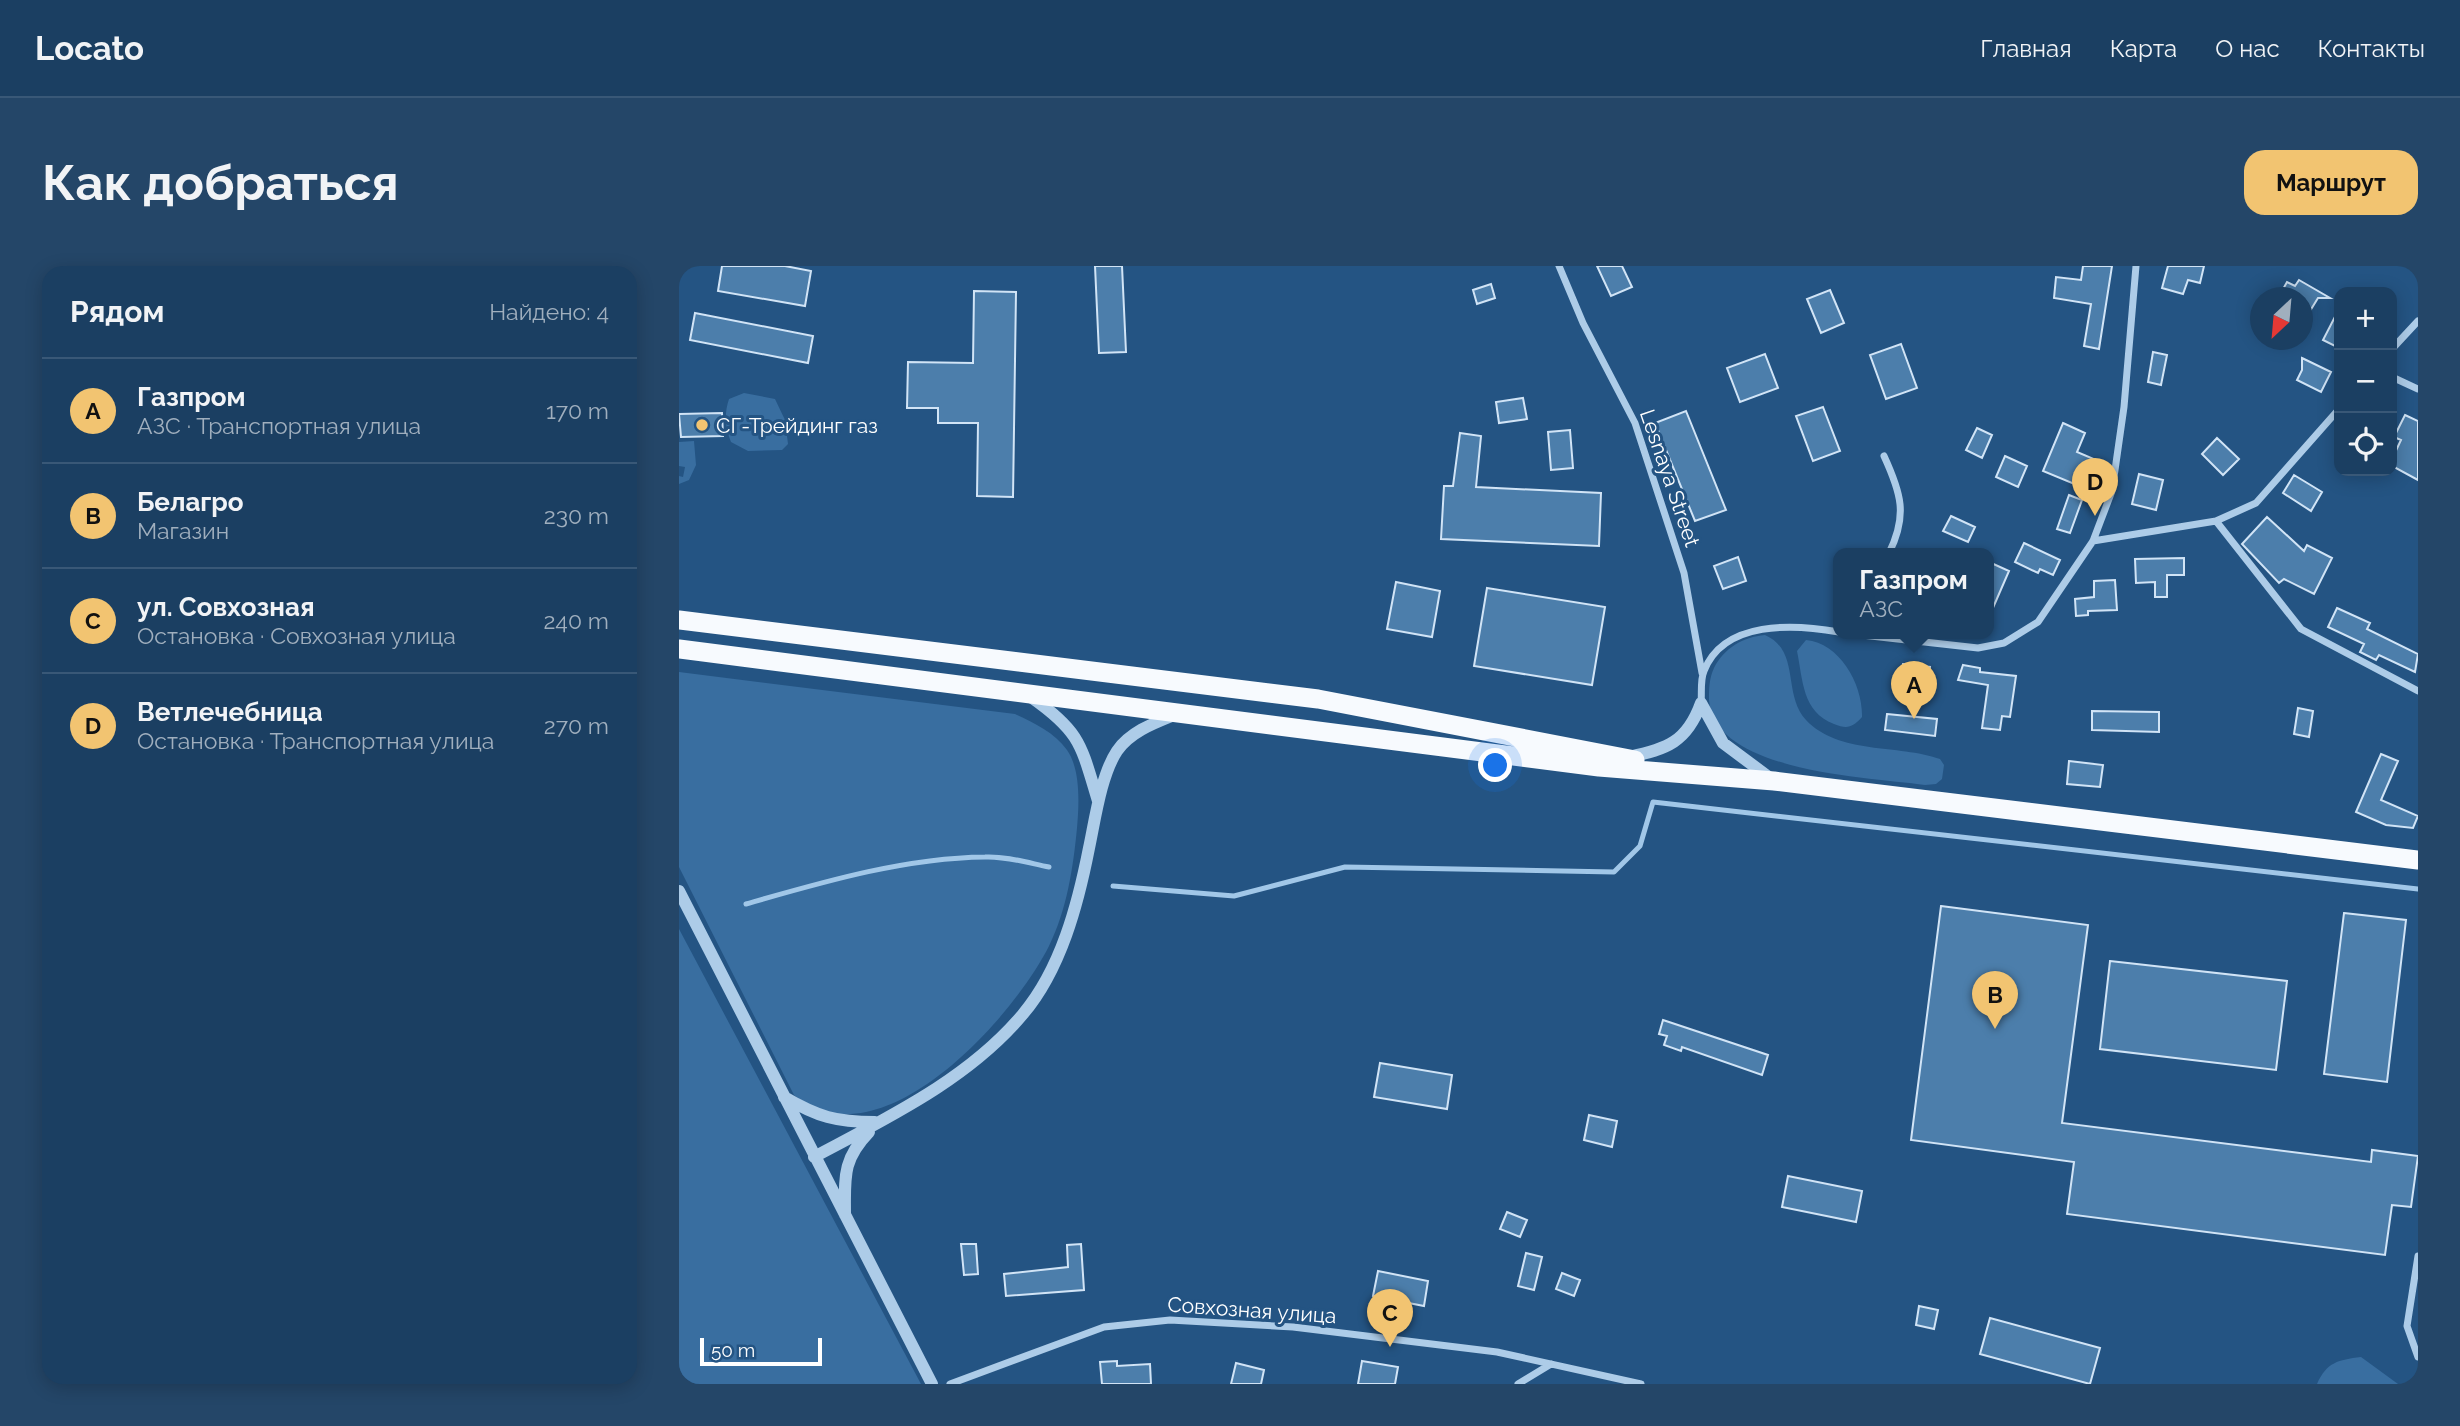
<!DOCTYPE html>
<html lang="ru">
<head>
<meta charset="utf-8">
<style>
  body { margin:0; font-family:Raleway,sans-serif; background:#244668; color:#f1f3f6 }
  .controls { position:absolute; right:21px; top:21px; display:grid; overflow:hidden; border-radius:14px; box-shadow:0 4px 18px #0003 }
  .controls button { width:63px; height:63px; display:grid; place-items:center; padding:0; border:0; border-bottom:2px solid #395877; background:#1b3f62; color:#f1f3f6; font:35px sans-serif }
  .compass { position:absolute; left:1571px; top:21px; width:63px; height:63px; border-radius:50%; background:#1b3f62; box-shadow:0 4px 18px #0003; rotate:206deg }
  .scale { position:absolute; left:21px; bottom:18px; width:122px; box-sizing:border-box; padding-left:7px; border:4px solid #fff; border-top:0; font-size:19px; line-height:24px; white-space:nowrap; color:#fff; -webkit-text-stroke:5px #245483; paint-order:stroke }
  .you { position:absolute; left:817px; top:500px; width:24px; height:24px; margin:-18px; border:5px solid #fff; border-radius:50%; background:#1a73e8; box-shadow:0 0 0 10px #1a73e833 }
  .badge { display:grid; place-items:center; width:46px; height:46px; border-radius:50%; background:#f2c471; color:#111; font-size:23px; font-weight:700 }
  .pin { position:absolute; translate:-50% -58px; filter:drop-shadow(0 2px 4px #0008) }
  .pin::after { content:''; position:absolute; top:37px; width:24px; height:21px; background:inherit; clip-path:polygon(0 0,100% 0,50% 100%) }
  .popup { position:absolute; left:1154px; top:282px; width:161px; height:91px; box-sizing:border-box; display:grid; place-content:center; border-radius:14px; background:#1b3f62; filter:drop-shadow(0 2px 5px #0005); font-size:23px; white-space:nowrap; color:#a0afbe }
  .popup b { font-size:26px; color:#f1f3f6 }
  .popup::after { content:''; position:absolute; left:50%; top:100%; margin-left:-14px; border:14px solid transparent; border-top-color:#1b3f62 }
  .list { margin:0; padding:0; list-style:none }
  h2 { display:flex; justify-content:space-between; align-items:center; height:91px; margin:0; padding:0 28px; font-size:30px }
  h2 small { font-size:23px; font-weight:400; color:#a0afbe }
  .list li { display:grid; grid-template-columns:46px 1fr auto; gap:21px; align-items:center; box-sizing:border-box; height:105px; padding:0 28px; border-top:2px solid #395877 }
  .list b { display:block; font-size:26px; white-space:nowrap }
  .list p { margin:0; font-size:23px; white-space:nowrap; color:#a0afbe }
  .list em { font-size:23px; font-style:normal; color:#a0afbe }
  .icon { flex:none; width:38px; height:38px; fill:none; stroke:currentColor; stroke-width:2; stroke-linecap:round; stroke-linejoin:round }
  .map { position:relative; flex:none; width:1739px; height:1118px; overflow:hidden; border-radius:21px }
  header { display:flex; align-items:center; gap:42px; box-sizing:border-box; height:98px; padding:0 35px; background:#1b3f62; border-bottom:2px solid #395877 }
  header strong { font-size:33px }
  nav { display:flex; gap:38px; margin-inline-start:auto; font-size:24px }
  .intro { display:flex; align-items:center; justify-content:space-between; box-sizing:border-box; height:168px; padding:0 42px }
  h1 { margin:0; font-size:49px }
  .button { padding:18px 32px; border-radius:21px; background:#f2c471; color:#111; font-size:24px; font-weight:700 }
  main { display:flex; gap:42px; padding:0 42px }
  aside { flex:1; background:#1b3f62; border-radius:21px; box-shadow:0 4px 18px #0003 }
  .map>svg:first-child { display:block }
</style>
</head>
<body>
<header>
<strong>Locato</strong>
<nav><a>Главная</a><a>Карта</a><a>О нас</a><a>Контакты</a></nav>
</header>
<div class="intro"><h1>Как добраться</h1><a class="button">Маршрут</a></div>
<main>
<aside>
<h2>Рядом<small>Найдено: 4</small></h2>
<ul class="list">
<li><span class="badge">A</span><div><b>Газпром</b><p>АЗС · Транспортная улица</p></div><em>170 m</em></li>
<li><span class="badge">B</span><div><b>Белагро</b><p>Магазин</p></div><em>230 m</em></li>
<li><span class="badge">C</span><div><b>ул. Совхозная</b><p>Остановка · Совхозная улица</p></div><em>240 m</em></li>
<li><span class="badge">D</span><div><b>Ветлечебница</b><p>Остановка · Транспортная улица</p></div><em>270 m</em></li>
</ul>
</aside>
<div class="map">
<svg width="1739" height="1118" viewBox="0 0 1739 1118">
  <rect width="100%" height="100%" fill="#245483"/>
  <path fill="#396ea0" d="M65 127 96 133 106 154 109 178 103 184 69 185 52 176C46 162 45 148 50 133Z
    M15 175 17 199 10 214 0 218V210L4 211 6 201 0 200V176Z
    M1086 369C1122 385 1103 428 1127 454 1160 489 1219 478 1261 493L1265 499 1263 513 1257 518 1246 519C1191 511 1035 507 1030 434 1030 423 1030 413 1035 402 1045 382 1064 371 1086 369Z
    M1127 374C1161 377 1184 419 1183 451 1173 462 1168 463 1155 458 1123 446 1124 414 1118 385Z
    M0 406 336 448C355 457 375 466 388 484 402 504 400 539 398 562 394 603 388 643 370 680 334 752 201 901 115 829L0 601Z
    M0 663 242 1118H0Z
    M1682 1091 1719 1118H1638C1648 1096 1659 1094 1682 1091Z"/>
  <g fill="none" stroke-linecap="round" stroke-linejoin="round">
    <path stroke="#a1c7e8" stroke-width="5" d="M434 620 555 630 666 601 935 606 961 580 974 536 1739 623
      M67 638C144 616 225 592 306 591 327 590 350 597 370 601"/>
  </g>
  <path fill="#4c7eab" stroke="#d1e4f6" stroke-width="2" d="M43 0H106L132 5 126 40 39 25Z
    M416 0H443L447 86 420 87Z
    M918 0H943L953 21 932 30Z
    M1404 0H1433L1420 83 1405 80 1412 38 1375 32 1377 11 1402 14Z
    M1489 0H1525L1521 17 1509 14 1504 28 1483 22Z
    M1620 14 1651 32H1639L1623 58V32H1599L1608 16 1616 20Z
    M812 18 816 32 798 38 794 24Z
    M1151 24 1165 57 1142 67 1128 33Z
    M295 25 337 26 334 231 298 230 299 157H259V142H228L229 96 294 97Z
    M1660 43V82L1644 74Z
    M16 47 134 70 129 97 11 74Z
    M1222 78 1238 122 1207 133 1191 89Z
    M1474 86 1488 89 1482 119 1469 116Z
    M1086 88 1099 122 1061 136 1048 102Z
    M1623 92 1652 106 1642 126 1618 114 1623 104Z
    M844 132 848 153 820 157 817 136Z
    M1144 141 1161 185 1134 195 1117 150Z
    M1007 145 1047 244 1016 255 976 157Z
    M43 147 44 170 2 171 0 148Z
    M1726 149 1739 155V214L1713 200V193L1722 174 1715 171Z
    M1384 157 1406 167 1398 186 1417 194 1405 222 1364 205Z
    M1298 162 1313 169 1303 192 1287 184Z
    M891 164 894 202 872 204 869 166Z
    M781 167 802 170 797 221 922 227 920 280 762 273 765 220H774Z
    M1538 172 1560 193 1544 209 1523 188Z
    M1326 190 1348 200 1339 221 1317 211Z
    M1460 208 1484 214 1477 244 1453 238Z
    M1615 209 1643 226 1632 245 1604 227Z
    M1390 229 1403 234 1391 267 1378 263Z
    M1272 250 1296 261 1289 276 1264 265Z
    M1588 251 1625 285 1628 279 1653 292 1635 328 1605 313 1600 317 1563 278Z
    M1345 277 1381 294 1374 309 1361 303 1359 307 1336 296Z
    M1059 291 1067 315 1044 323 1035 300Z
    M1505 292V309H1488V331H1476V316L1457 317 1456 293Z
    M1310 296 1330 305 1310 351Z
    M1436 314 1438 344 1409 345V349L1397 350 1396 333 1415 331V315Z
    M717 316 761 325 753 371 708 363Z
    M808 322 926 341 913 419 795 400Z
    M1658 342 1691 357 1688 363 1739 388 1736 406 1700 389 1697 394 1681 386 1685 378 1649 361Z
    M1224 398 1251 401 1249 422 1222 419Z
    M1284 399 1301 402V406L1337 410 1331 451 1323 450 1321 464 1303 462 1309 419 1279 414Z
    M1619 442 1634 445 1630 471 1615 468Z
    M1413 445 1480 446V466L1413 464Z
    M1208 448 1258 453 1256 470 1206 464Z
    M1702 488 1719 495 1702 534 1739 550 1734 562 1707 559 1677 546Z
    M1390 495 1424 499 1421 521 1388 518Z
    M1262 640 1409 659 1383 857 1692 896 1693 884 1739 890 1732 941 1713 939 1706 989 1388 948 1395 896 1232 874Z
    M1665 647 1727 654 1708 816 1645 808Z
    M1431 695 1608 715 1597 804 1421 783Z
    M984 754 1089 789 1083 809 1003 781 1002 785 985 779 988 770 980 768Z
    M701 797 773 809 768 843 695 831Z
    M910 849 938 855 933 881 905 874Z
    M1109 910 1183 925 1177 956 1103 941Z
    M828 946 848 954 841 971 821 963Z
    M282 978H297L299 1008 285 1009Z
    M402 978 405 1024 327 1030 325 1008 389 1001 388 979Z
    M847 987 863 991 855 1024 839 1020Z
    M699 1005 749 1015 745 1040 694 1030Z
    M883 1007 901 1014 895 1030 877 1023Z
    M1240 1040 1259 1044 1255 1063 1237 1059Z
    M1311 1052 1421 1082 1411 1118 1301 1088Z
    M438 1095V1100L471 1098 472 1118H423L421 1096Z
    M683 1095 719 1101 716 1118H679Z
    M557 1097 585 1104 582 1118H552Z"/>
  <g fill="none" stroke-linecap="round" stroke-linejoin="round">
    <path stroke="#adcce8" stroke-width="7" d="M880 0 904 57 956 157 1005 307 1023 407
      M1713 83 1739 55
      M1713 111 1739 123
      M1205 190C1222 227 1229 249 1210 287
      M1537 255 1622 363 1739 425
      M1414 275 1537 255 1577 237 1660 143
      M1165 367 1299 382 1325 377 1359 356 1414 275 1433 225 1445 141 1457 0
      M1022 437C1023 427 1021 414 1025 405 1045 354 1115 358 1160 366
      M1739 990 1728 1060 1739 1091
      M271 1118 425 1061 491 1054 614 1061 818 1086 962 1118
      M839 1118 872 1098"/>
    <path stroke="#adcce8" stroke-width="12" d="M352 431C402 466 402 479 419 535
      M1022 437 1044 477 1091 512
      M950 491C988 483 1008 476 1022 437
      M0 625 253 1118
      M105 831C139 851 157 856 196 856
      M135 891C208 852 290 813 344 748 382 703 399 638 410 582 416 554 422 509 438 485 451 466 475 457 495 449
      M166 949C166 911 163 894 190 866"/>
    <path stroke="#f7fafe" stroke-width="19" d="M0 354 639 433 956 494
      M0 383 920 501 1095 515 1739 594"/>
  </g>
  <circle fill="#f2c471" stroke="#245483" stroke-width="2.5" cx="23" cy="159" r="7"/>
  <g text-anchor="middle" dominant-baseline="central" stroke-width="6" stroke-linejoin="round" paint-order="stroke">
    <g font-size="21" fill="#fff" stroke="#245483" text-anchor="start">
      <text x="37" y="159">СГ-Трейдинг газ</text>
    </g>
    <g font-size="21" fill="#fff" stroke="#245483">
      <text transform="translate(991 212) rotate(71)">Lesnaya Street</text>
      <text transform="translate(573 1044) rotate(4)">Совхозная улица</text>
    </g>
  </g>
</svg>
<div class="controls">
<button>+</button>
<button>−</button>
<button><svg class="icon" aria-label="locate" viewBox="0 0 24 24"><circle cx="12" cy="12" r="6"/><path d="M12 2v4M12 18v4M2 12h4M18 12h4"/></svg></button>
</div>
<svg class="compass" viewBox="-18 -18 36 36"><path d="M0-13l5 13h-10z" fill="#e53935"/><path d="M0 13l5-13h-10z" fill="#a0afbe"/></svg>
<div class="scale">50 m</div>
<div class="you"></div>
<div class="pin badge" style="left:1235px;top:453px">A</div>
<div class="popup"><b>Газпром</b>АЗС</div>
<div class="pin badge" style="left:1316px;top:763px">B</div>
<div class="pin badge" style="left:711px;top:1081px">C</div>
<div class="pin badge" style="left:1416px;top:250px">D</div>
</div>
</main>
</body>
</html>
